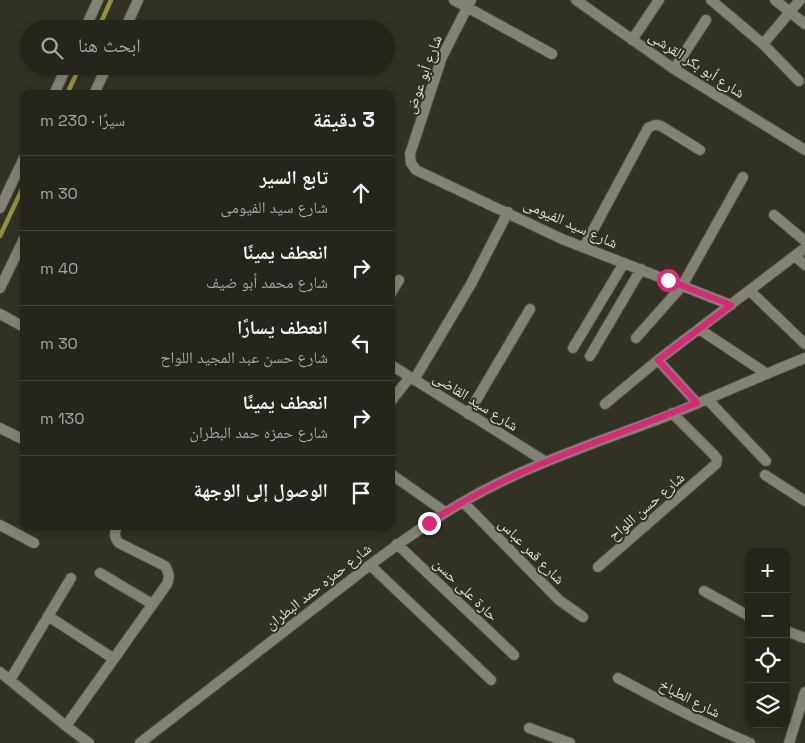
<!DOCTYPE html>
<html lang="ar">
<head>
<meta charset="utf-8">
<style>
  body { margin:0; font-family:"Space Grotesk","Noto Naskh Arabic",sans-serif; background:#2d2d24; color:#f1f3f6; direction:rtl }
  .controls { position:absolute; right:15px; bottom:15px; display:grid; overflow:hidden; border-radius:10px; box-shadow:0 2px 8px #0003 }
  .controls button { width:45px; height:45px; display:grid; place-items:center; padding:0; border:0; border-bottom:1px solid #42423a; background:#25251b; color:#f1f3f6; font:25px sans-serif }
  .stop { position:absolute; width:15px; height:15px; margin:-11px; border:4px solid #db2777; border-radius:50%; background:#fff }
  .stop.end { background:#db2777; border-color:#fff; box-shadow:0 1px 5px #0008 }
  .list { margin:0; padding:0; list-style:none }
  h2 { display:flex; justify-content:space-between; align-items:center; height:65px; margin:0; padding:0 20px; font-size:21px }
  h2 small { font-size:16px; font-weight:400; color:#a3a5a3 }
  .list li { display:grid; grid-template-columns:32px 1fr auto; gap:15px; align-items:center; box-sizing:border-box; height:75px; padding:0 20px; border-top:1px solid #42423a }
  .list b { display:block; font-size:19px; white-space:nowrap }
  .list p { margin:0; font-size:16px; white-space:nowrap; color:#a3a5a3 }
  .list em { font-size:16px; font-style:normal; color:#a3a5a3 }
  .icon { flex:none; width:28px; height:28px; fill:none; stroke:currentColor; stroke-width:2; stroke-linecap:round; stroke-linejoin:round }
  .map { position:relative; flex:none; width:805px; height:743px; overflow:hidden; direction:ltr }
  .search { position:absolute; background:#25251b; box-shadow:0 2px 8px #0003; left:20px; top:20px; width:375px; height:55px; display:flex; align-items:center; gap:12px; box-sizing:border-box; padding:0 18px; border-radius:28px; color:#a3a5a3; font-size:19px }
  .panel { position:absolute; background:#25251b; box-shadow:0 2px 8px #0003; left:20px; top:90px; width:375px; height:440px; border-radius:10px; direction:rtl }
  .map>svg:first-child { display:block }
</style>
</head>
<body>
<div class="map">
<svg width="805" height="743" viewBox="0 0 805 743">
  <rect width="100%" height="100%" fill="#313124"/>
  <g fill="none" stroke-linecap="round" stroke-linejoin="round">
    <path stroke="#939140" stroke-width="4.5" d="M98 29 111 0
      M67 94 80 66
      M0 236 24 185"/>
    <g stroke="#4c4c41" stroke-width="12">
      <path id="minor" d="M454 0 552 54
        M471 0 442 57 410 154 411 163 416 170 562 239 731 305
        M576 0 674 69 805 150
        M711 0 763 44 799 81
        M775 0 805 24
        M632 40 659 0
        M763 44 800 0
        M674 69 706 20
        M774 215 805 241
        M584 247 648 128C653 125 656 124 661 126L700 150
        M795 256 805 265
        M750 291 805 344
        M391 293 399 280
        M0 314 24 327
        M699 329 767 374
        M636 338 682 286 743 177
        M573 348 624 263
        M590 356 641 269
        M658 360 697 403
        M391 365 546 462
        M414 380 471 284 508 212
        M707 399 766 461
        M391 401 410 377
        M605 404 658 360 805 248
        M468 414 530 309
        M0 428 24 440
        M391 474 445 512
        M765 475 805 501
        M463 502 559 600 583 617
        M0 525 34 543
        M397 544 514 655
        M370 565 491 680
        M598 567 716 464 717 459 714 455 672 413
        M100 573 152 604
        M704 591 749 616
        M48 616 114 659
        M786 631 805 638
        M0 672 66 726 89 743
        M618 678C661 701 704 724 750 743
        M10 680 71 578
        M66 726 167 584C170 577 169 573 165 566L119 543C114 538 114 533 117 526
        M529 728 570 743
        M140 743 370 565C414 532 459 501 509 478 561 453 618 435 672 414 716 396 760 376 805 358"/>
    </g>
    <g stroke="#4c4c41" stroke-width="12">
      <path id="tertiary" d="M85 29 98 0
        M125 29 138 0
        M54 94 67 66
        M94 94 107 66
        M0 208 24 158
        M0 288 24 239
        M789 743 805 692"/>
    </g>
    <use href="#minor" stroke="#838374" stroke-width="10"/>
    <use href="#tertiary" stroke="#838374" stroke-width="10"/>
  </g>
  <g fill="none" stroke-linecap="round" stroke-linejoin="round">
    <path stroke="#db2777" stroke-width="6" d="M429 523C510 468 607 440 697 403L658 360 731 305 668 280"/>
  </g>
  <g text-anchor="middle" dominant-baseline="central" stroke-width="4" stroke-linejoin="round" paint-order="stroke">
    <g font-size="15" fill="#dfdfd7" stroke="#313124">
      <text transform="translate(697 64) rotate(33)">شارع أبو بكر القرشى</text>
      <text transform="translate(423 74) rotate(-70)">شارع أبو عوض</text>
      <text transform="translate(571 223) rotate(24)">شارع سيد الفيومى</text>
      <text transform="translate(476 401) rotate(32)">شارع سيد القاضى</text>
      <text transform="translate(646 506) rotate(-41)">شارع حسن اللواح</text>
      <text transform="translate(532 551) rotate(45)">شارع قمر عباس</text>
      <text transform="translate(318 586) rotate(-38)">شارع حمزه حمد البطران</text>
      <text transform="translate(466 589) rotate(44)">حارة على حسن</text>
      <text transform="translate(690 698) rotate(27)">شارع الطباخ</text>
    </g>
  </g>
</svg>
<div class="controls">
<button>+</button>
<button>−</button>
<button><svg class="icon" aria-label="locate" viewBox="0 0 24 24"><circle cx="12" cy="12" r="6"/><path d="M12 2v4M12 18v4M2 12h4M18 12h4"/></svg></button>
<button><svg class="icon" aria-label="layers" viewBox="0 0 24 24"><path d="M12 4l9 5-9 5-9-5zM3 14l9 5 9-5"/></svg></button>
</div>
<div class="stop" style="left:668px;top:280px"></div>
<div class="stop end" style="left:429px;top:523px"></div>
<div class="search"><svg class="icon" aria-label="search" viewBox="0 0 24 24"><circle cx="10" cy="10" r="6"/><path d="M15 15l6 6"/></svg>ابحث هنا</div>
<section class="panel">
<h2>3 دقيقة<small>سيرًا · 230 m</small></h2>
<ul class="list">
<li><svg class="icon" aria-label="ahead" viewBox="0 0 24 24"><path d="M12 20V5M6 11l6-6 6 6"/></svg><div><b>تابع السير</b><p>شارع سيد الفيومى</p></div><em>30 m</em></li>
<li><svg class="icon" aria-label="right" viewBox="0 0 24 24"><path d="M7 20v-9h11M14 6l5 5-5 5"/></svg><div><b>انعطف يمينًا</b><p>شارع محمد أبو ضيف</p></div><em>40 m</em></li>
<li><svg class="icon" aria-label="left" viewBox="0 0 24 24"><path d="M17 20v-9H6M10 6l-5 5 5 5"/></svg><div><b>انعطف يسارًا</b><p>شارع حسن عبد المجيد اللواح</p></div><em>30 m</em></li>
<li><svg class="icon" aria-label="right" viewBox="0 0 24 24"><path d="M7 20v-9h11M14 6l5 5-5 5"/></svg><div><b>انعطف يمينًا</b><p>شارع حمزه حمد البطران</p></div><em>130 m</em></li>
<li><svg class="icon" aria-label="arrive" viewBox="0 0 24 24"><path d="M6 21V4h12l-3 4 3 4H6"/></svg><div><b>الوصول إلى الوجهة</b></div></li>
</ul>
</section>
</div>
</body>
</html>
